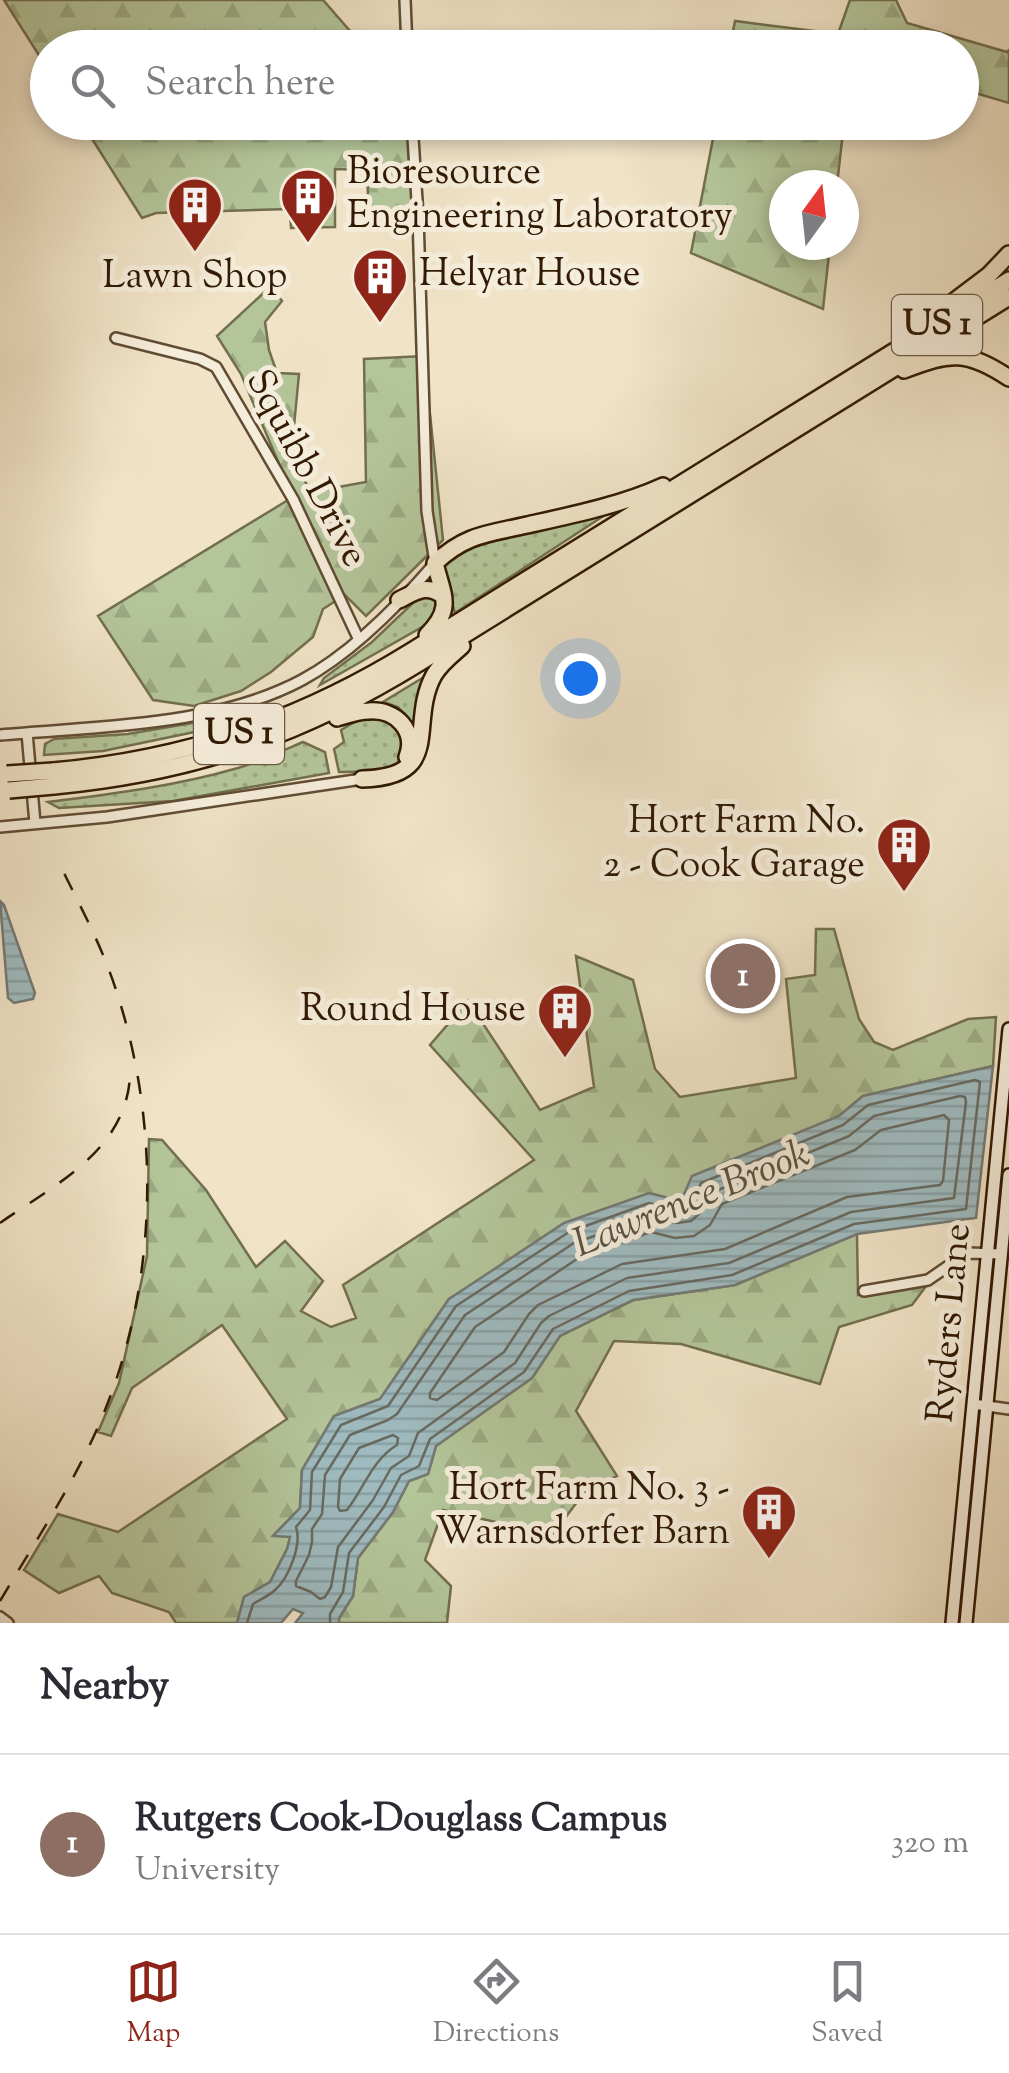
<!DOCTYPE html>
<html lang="en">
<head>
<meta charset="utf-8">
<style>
  body { margin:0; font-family:"Sorts Mill Goudy",serif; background:#f2f2f3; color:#2b2b33 }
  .compass { position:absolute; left:769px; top:170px; width:90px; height:90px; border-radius:50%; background:#fff; box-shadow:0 5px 15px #0003; rotate:15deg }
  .you { position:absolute; left:580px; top:678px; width:35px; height:35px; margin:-25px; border:8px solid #fff; border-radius:50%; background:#1a73e8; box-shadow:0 0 0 15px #1a73e833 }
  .badge { display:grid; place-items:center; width:65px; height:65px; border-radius:50%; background:#8f2418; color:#fff; font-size:32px; font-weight:700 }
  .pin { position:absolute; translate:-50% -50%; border:5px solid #fff; box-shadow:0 2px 10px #0006 }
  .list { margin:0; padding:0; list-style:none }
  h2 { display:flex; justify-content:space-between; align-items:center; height:130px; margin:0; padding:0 40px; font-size:42px }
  h2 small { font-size:32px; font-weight:400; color:#7c7c81 }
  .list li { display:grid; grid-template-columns:65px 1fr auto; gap:30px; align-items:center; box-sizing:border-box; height:180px; padding:0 40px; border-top:2px solid #e1e1e2 }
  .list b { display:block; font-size:38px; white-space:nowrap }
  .list p { margin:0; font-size:32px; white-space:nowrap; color:#7c7c81 }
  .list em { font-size:32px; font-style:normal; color:#7c7c81 }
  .icon { flex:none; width:55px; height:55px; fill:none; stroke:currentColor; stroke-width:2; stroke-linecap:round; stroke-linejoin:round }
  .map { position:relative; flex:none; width:1009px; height:1623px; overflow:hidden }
  .search { position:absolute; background:#fff; box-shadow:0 5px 15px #0003; left:30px; right:30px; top:30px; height:110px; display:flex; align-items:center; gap:25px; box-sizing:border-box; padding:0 35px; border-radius:55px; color:#7c7c81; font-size:38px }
  .sheet { height:310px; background:#fff }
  nav { display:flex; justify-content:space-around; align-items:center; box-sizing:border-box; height:140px; border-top:2px solid #e1e1e2; background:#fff; font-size:28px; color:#7c7c81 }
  nav a { display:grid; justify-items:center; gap:5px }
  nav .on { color:#8f2418 }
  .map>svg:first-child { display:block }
</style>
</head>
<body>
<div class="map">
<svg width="1009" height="1623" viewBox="0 0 1009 1623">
  <defs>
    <pattern id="grass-dots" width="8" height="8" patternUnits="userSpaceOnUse" patternTransform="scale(2.5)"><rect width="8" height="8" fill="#b4c59a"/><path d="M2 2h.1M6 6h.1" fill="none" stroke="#9ba983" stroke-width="1.8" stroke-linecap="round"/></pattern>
    <pattern id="forest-firs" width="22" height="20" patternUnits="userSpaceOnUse" patternTransform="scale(2.5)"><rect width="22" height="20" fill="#b4c59a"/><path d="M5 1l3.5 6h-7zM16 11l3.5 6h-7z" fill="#9ba983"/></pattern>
    <pattern id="water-rules" width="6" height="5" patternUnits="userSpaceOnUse" patternTransform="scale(2.5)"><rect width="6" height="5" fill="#9fbbc0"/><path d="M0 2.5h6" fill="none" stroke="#89a0a3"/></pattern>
  </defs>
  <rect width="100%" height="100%" fill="#f0e3c7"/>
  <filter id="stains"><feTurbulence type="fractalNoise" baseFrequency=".002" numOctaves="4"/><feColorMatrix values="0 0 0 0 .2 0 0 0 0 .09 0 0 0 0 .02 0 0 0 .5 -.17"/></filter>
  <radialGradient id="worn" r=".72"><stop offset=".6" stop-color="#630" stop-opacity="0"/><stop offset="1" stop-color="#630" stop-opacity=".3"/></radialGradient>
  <path fill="url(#grass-dots)" stroke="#726f4e" stroke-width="2.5" d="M605 515 455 613 441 566 454 551 483 540 571 517Z
    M428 593 436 598 437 608 429 623 320 685 324 678 372 642 417 599Z
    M424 677 413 725 398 707 383 702Z
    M239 715 204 730 103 751 44 755 45 744 54 739 128 734Z
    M365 716C370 716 375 715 381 716 405 722 414 760 387 769 373 773 353 771 339 772L334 749 344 742 341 730Z
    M303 742 325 752 329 773 173 801 59 808 48 802C112 794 176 786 238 768 260 761 282 751 303 742Z"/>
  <path fill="url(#forest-firs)" stroke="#726f4e" stroke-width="2.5" d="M4 0H323L364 47 48 48 47 68Z
    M850 0H896L907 23 1007 52 1009 50V103L962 89V48L730 47 735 21 838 34Z
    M82 123H413L421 222 369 223 367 170 335 169V227L291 228 290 209 156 213 142 218Z
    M716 123H844L837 185H784V245H830L823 309 691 253Z
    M271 286 282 301 265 322 269 350 277 373 299 374 294 426 282 440 311 492 366 482 364 359 424 356 443 540 366 616 345 595 323 609 313 637 271 672 241 691 194 706 153 700 98 616 293 497 241 374 217 336Z
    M816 929H834L859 1019 874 1042 893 1050 968 1019 996 1017 993 1066 863 1096 839 1116 681 1202 649 1193 615 1207 449 1299 380 1399 334 1416 302 1470 300 1508 274 1535 291 1536 287 1549 270 1582 244 1597 237 1623H176L169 1612 112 1593 99 1576 59 1593 24 1570 58 1514 118 1532 287 1419 222 1325 132 1388 111 1436 98 1432 119 1383 147 1256 149 1139 162 1140 206 1190 256 1267 285 1241 323 1281 301 1311 331 1327 356 1318 343 1285 534 1160 430 1045 468 1001 540 1110 594 1087 576 956 633 980 655 1069 680 1097 796 1078 786 979 815 975Z
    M857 1234 858 1295 929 1282 912 1305 839 1327 820 1384 681 1344 614 1341 576 1411 617 1476 587 1489 552 1535 443 1510 425 1560 451 1586 447 1623H339V1618L353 1596 358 1558 393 1512 409 1481 428 1474 436 1446 532 1378 560 1336 634 1300 735 1285Z"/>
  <path fill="url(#water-rules)" stroke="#737a74" stroke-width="2.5" d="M0 901 4 905 35 993 33 999 14 1003 8 998Z
    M993 1066 976 1218 857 1234 735 1285 633 1300 560 1336 532 1378 436 1446 428 1474 409 1481 393 1512 358 1558 353 1596 339 1618V1623H295L303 1613 293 1609 281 1623H237L244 1597 270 1582 287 1549 290 1537 273 1536 300 1508 302 1470 334 1416 380 1399 449 1299 564 1223 649 1193 681 1201 692 1176 839 1116 863 1096Z"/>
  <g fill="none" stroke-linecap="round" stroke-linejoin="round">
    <path stroke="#686a61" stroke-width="2.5" d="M960 1096 965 1097 966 1102 954 1198 851 1212 729 1263 627 1278 549 1316 541 1323 515 1363 418 1433 409 1456 391 1468 373 1500 338 1547 331 1587 325 1597 320 1599 311 1592 296 1586V1581L309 1555 312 1542V1529L322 1514 325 1475 350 1435 388 1420 397 1414 465 1315 574 1243 650 1217 677 1223 691 1221 700 1213 711 1193 849 1136 874 1116Z
      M944 1115 949 1120 943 1181 940 1185 847 1197 725 1249 622 1264 538 1305 529 1314 504 1352 437 1400 430 1398V1393L475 1327 580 1257 651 1232 675 1238 694 1236 710 1225 722 1204 855 1150 881 1130Z
      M393 1435 398 1438 397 1445C373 1459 364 1488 347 1510L340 1511 338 1507 340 1479 359 1448Z
      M247 1623 253 1604C259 1600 269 1596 275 1590 289 1578 302 1544 296 1527L310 1510 312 1472 341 1425 388 1406 456 1306 569 1232 649 1203 678 1211 685 1210 691 1205 701 1183 843 1125 868 1105 975 1080 980 1082 966 1209 854 1224 732 1275 629 1291 553 1329 524 1372 430 1439 419 1466 401 1475 384 1507 349 1553 343 1592 330 1614V1623"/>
    <g stroke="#614c33" stroke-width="14">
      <path id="street" d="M405 0 407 48
        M116 338 200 359 216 367 293 499 359 640
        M27 733 35 823
        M0 735C98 726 214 727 302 680 352 653 398 606 435 563L427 511 418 216 412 122
        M0 827 107 817 362 779
        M864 1291 928 1280 967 1253 1002 1254
        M973 1404 1009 1409
        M0 1617 8 1623"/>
    </g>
    <g stroke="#311902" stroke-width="16">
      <path id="secondary" d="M952 1623 1009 1029
        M966 1623 1009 1175"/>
    </g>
    <g stroke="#311902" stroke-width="20">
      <path id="highway" d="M936 315 989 275 1009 254
        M904 370C950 352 967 350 1009 378
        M399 600C415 592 427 583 443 596
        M427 635C454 608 443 596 435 563 466 534 488 534 527 525 572 515 621 505 663 486
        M337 718C347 715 358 711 369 711 396 709 417 731 407 757
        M53 771C185 759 298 721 410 652L1009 280
        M362 779C446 777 407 724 434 675 441 663 452 655 462 646
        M54 786C192 773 301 736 419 663L1009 297"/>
    </g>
    <use href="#street" stroke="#f5eddb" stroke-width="9"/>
    <use href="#secondary" stroke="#f5eddb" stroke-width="11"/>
    <use href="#highway" stroke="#f0e3c7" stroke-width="15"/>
    <path stroke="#311902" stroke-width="2.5" stroke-dasharray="18 18" stroke-linecap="butt" d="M0 1223C54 1185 126 1151 130 1076
      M0 1601C36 1540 76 1481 103 1415 158 1282 161 1126 116 990 102 946 80 906 60 865"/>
    <g stroke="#311902" stroke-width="20" stroke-linecap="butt">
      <path id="highway-bridge" d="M7 774 53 771
        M9 790 54 786"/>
    </g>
    <use href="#highway-bridge" stroke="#f0e3c7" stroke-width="15"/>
  </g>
  <defs>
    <g id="building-pin" transform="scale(2.875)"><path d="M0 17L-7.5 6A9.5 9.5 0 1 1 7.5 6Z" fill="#8f2418" stroke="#f5eddb"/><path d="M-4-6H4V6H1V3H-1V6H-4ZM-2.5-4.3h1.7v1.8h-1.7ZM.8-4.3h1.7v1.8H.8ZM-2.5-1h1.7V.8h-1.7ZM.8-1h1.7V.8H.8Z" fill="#fff"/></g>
  </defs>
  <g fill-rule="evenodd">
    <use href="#building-pin" x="308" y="196"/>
    <use href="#building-pin" x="195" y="205"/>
    <use href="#building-pin" x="380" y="276"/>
    <use href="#building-pin" x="904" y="845"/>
    <use href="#building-pin" x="565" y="1011"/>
    <use href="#building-pin" x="769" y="1512"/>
  </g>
  <g text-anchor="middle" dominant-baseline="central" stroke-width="10" stroke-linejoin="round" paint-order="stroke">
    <g fill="#f5eddb" stroke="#6c5943" stroke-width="2.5">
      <rect x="892" y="295" width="90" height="60" rx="8"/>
      <rect x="194" y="704" width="90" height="60" rx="8"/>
    </g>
    <g font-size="35" font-weight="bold" fill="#311902">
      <text x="937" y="325">US 1</text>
      <text x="239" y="734">US 1</text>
    </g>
    <g font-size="38" fill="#311902" stroke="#f5eddb" text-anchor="end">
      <text x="347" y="174" text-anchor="start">Bioresource<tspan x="347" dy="44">Engineering Laboratory</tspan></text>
      <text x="419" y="276" text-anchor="start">Helyar House</text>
      <text x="195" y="278" text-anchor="middle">Lawn Shop</text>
      <text x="865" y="823">Hort Farm No.<tspan x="865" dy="44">2 - Cook Garage</tspan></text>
      <text x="526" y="1011">Round House</text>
      <text x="730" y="1490">Hort Farm No. 3 -<tspan x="730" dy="44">Warnsdorfer Barn</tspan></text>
    </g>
    <g font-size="38" fill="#311902" stroke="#f5eddb">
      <text transform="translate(305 469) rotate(62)">Squibb Drive</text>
      <text transform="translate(951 1323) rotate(-85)">Ryders Lane</text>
    </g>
    <g font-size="40" font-style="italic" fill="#585244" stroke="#f5eddb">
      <text transform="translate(692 1201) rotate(-22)">Lawrence Brook</text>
    </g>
  </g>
  <rect width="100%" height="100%" filter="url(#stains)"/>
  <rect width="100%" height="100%" fill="url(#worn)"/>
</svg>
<svg class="compass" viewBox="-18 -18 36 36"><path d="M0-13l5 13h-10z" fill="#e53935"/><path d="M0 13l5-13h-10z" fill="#7c7c81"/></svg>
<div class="you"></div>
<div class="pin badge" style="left:743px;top:976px;background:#8d6e63">1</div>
<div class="search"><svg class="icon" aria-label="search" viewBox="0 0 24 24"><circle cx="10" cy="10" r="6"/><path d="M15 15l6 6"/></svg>Search here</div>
</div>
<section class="sheet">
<h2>Nearby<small></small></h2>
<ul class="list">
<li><span class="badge" style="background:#8d6e63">1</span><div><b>Rutgers Cook-Douglass Campus</b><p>University</p></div><em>320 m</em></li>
</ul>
</section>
<nav>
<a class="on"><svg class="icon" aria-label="map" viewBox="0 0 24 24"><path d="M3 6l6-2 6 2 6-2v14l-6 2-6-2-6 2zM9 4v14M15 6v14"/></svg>Map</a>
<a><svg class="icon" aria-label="directions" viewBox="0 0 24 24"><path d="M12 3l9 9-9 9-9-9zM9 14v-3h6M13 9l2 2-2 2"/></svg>Directions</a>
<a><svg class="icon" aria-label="saved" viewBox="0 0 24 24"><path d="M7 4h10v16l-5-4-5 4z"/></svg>Saved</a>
</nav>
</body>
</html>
